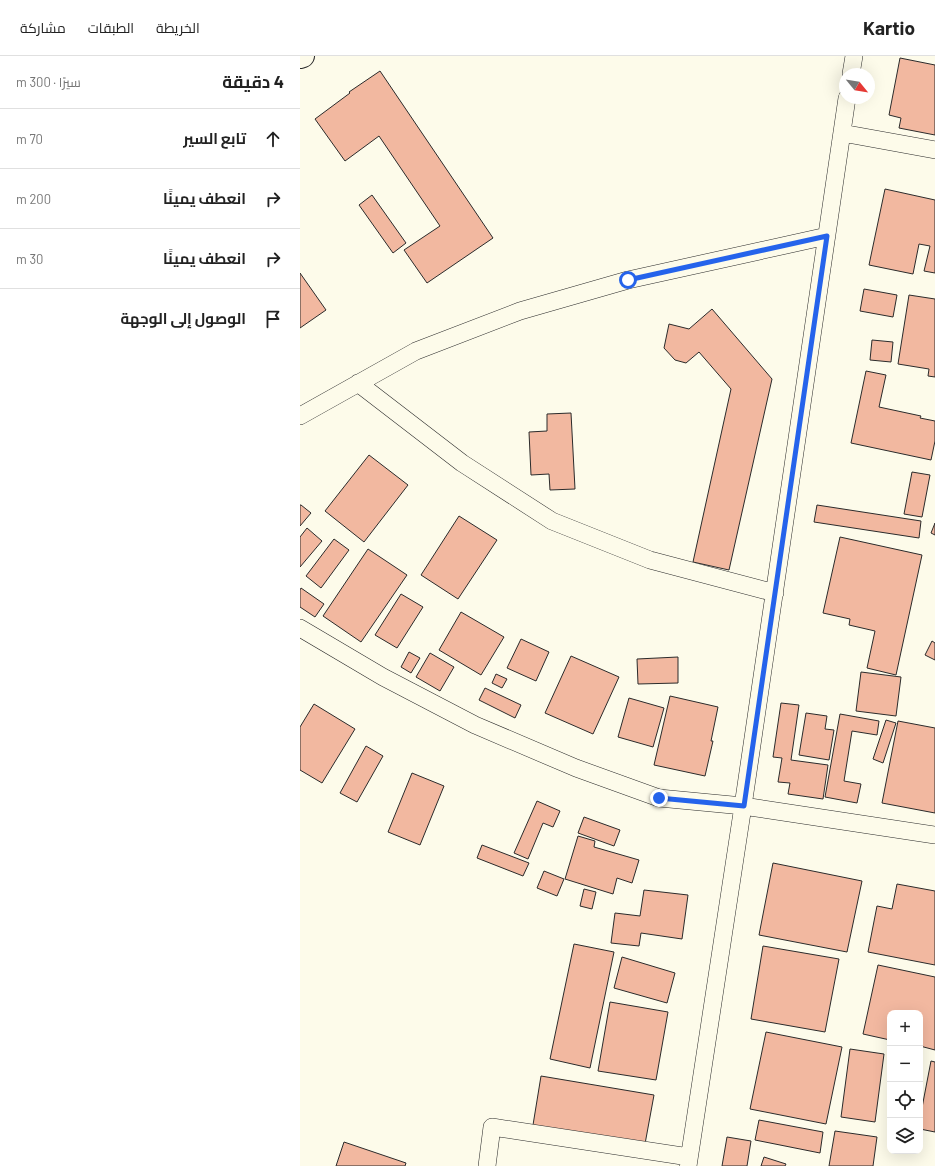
<!DOCTYPE html>
<html lang="ar">
<head>
<meta charset="utf-8">
<style>
  body { margin:0; font-family:Barlow,Cairo,sans-serif; background:#f6f6f6; color:#222; direction:rtl }
  .controls { position:absolute; right:12px; bottom:12px; display:grid; overflow:hidden; border-radius:8px; box-shadow:0 4px 16px #0002 }
  .controls button { width:36px; height:36px; display:grid; place-items:center; padding:0; border:0; border-bottom:1px solid #e0e0e0; background:#fff; color:#222; font:20px sans-serif }
  .compass { position:absolute; left:539px; top:12px; width:36px; height:36px; border-radius:50%; background:#fff; box-shadow:0 4px 16px #0002; rotate:120deg }
  .stop { position:absolute; width:12px; height:12px; margin:-9px; border:3px solid #2563eb; border-radius:50%; background:#fff }
  .stop.end { background:#2563eb; border-color:#fff; box-shadow:0 1px 4px #0008 }
  .list { margin:0; padding:0; list-style:none }
  h2 { display:flex; justify-content:space-between; align-items:center; height:52px; margin:0; padding:0 16px; font-size:17px }
  h2 small { font-size:13px; font-weight:400; color:#767676 }
  .list li { display:grid; grid-template-columns:26px 1fr auto; gap:12px; align-items:center; box-sizing:border-box; height:60px; padding:0 16px; border-top:1px solid #e0e0e0 }
  .list b { display:block; font-size:15px; white-space:nowrap }
  .list em { font-size:13px; font-style:normal; color:#767676 }
  .icon { flex:none; width:22px; height:22px; fill:none; stroke:currentColor; stroke-width:2; stroke-linecap:round; stroke-linejoin:round }
  .map { position:relative; flex:none; width:635px; height:1110px; overflow:hidden; direction:ltr }
  header { display:flex; align-items:center; gap:24px; box-sizing:border-box; height:56px; padding:0 20px; background:#fff; border-bottom:1px solid #e0e0e0 }
  header strong { font-size:19px }
  nav { display:flex; gap:22px; margin-inline-start:auto; font-size:14px }
  main { display:flex }
  aside { flex:1; background:#fff }
  .map>svg:first-child { display:block }
</style>
</head>
<body>
<header>
<strong>Kartio</strong>
<nav><a>الخريطة</a><a>الطبقات</a><a>مشاركة</a></nav>
</header>
<main>
<div class="map">
<svg width="635" height="1110" viewBox="0 0 635 1110">
  <rect width="100%" height="100%" fill="#fdfbea"/>
  <path fill="#f2b8a0" stroke="#2b2b2b" d="M600 2 635 9V79L599 72 601 62 589 59Z
    M80 15 193 182 127 227 104 194 140 170 79 80 45 105 15 63 50 37 49 36Z
    M585 133 635 144V217L624 215 630 190 619 188 613 218 569 209Z
    M72 139 106 187 93 197 59 149Z
    M0 217 26 254 0 272Z
    M564 233 597 239 593 261 560 255Z
    M609 239 635 243V321L628 320 629 313 598 308Z
    M412 253 472 323 429 514 393 506 431 333 399 296 386 307 375 304 364 292 369 268 389 273Z
    M572 284 593 286 591 306 570 304Z
    M566 315 586 319 579 351 621 360 620 362 635 365V385L631 404 551 387Z
    M271 357 275 433 250 434 249 418 231 419 229 376 247 375V358Z
    M69 399 108 429 64 486 25 455Z
    M612 416 630 419 622 461 604 458Z
    M0 449H1L11 457 0 470Z
    M517 449 621 465 619 482 514 466Z
    M159 460 197 484 158 543 121 519Z
    M635 467V479L631 477Z
    M7 472 22 485 0 511V481Z
    M540 481 622 499 596 619 567 612 575 575 549 569 550 563 523 557Z
    M34 483 49 494 21 532 6 520Z
    M68 493 107 519 61 586 23 560Z
    M1 532 24 548 15 561 0 551V534Z
    M101 538 123 551 97 592 75 579Z
    M161 556 204 581 181 619 139 594Z
    M221 583 249 596 236 625 207 612Z
    M632 585 635 587V604L625 599Z
    M109 596 120 602 111 617 101 611Z
    M130 597 154 611 140 635 116 621Z
    M271 600 319 621 293 678 245 657Z
    M378 601V627L338 628 337 603Z
    M561 616 601 621 596 660 556 655Z
    M196 618 207 623 202 632 192 627Z
    M185 632 221 649 215 662 179 644Z
    M370 640 418 651 411 685H413L405 720 354 709Z
    M329 642 364 652 353 691 318 681Z
    M481 647 499 649 491 704 528 709 523 743 488 738 490 727 478 726 482 702 473 701Z
    M14 648 55 673 22 727 0 714V671Z
    M506 657 527 660 525 673 534 674 529 704 499 699Z
    M540 658 579 665 577 679 552 675 544 725 561 728 557 747 525 741Z
    M586 664 596 667 583 707 573 703Z
    M598 665 635 672V757L582 747Z
    M66 690 83 700 57 746 40 737Z
    M112 717 144 730 120 789 88 776Z
    M237 745 260 755 253 771 243 767 228 803 214 797Z
    M284 761 320 774 314 790 278 777Z
    M278 780 295 785 294 791 339 804 332 827 317 822 313 838 265 823Z
    M182 789 229 807 223 820 177 802Z
    M473 807 562 825 547 896 459 879Z
    M244 815 264 823 257 840 237 832Z
    M597 828 635 835V909L568 896 577 850 592 853Z
    M284 833 296 836 292 853 280 850Z
    M344 834 388 839 382 883 341 877 339 890 311 887 315 857 340 860Z
    M274 888 314 896 290 1012 250 1003Z
    M463 890 539 903 525 976 451 963Z
    M322 901 375 917 367 947 314 932Z
    M578 909 635 921V994L620 990V957H590V984L563 978Z
    M310 946 368 956 356 1024 298 1015Z
    M466 976 542 991 526 1068 450 1053Z
    M550 993 584 998 575 1066 541 1061Z
    M631 1005 635 1006V1076L620 1073V1062Z
    M241 1020 354 1039 345 1088 233 1069Z
    M459 1064 523 1076 520 1097 455 1084Z
    M535 1075 577 1081 573 1110H529Z
    M427 1081 451 1085 447 1110H422Z
    M44 1086 106 1107 105 1110H36Z
    M464 1101 486 1108 485 1110H461Z"/>
  <g fill="none" stroke-linecap="round" stroke-linejoin="round">
    <g stroke="#2b2b2b" stroke-width="18">
      <path id="minor" d="M551 18 554 0
        M542 77 635 94
        M58 327 162 407 252 465 350 504 475 537
        M0 360 116 295 220 255 328 224 527 180
        M0 572 83 621 175 669 276 712 359 742 443 750 635 779
        M187 1110 192 1071 389 1101
        M388 1110 443 750 547 42"/>
    </g>
    <g stroke="#2b2b2b" stroke-width="24">
      <path id="secondary" d="M0 1 3 0"/>
    </g>
    <use href="#minor" stroke="#fdfbea" stroke-width="17"/>
    <use href="#secondary" stroke="#fdfbea" stroke-width="22"/>
  </g>
  <g fill="none" stroke-linecap="round" stroke-linejoin="round">
    <path stroke="#2563eb" stroke-width="5" d="M328 224 527 180 444 750 359 742"/>
  </g>
</svg>
<div class="controls">
<button>+</button>
<button>−</button>
<button><svg class="icon" aria-label="locate" viewBox="0 0 24 24"><circle cx="12" cy="12" r="6"/><path d="M12 2v4M12 18v4M2 12h4M18 12h4"/></svg></button>
<button><svg class="icon" aria-label="layers" viewBox="0 0 24 24"><path d="M12 4l9 5-9 5-9-5zM3 14l9 5 9-5"/></svg></button>
</div>
<svg class="compass" viewBox="-18 -18 36 36"><path d="M0-13l5 13h-10z" fill="#e53935"/><path d="M0 13l5-13h-10z" fill="#767676"/></svg>
<div class="stop" style="left:328px;top:224px"></div>
<div class="stop end" style="left:359px;top:742px"></div>
</div>
<aside>
<h2>4 دقيقة<small>سيرًا · 300 m</small></h2>
<ul class="list">
<li><svg class="icon" aria-label="ahead" viewBox="0 0 24 24"><path d="M12 20V5M6 11l6-6 6 6"/></svg><div><b>تابع السير</b></div><em>70 m</em></li>
<li><svg class="icon" aria-label="right" viewBox="0 0 24 24"><path d="M7 20v-9h11M14 6l5 5-5 5"/></svg><div><b>انعطف يمينًا</b></div><em>200 m</em></li>
<li><svg class="icon" aria-label="right" viewBox="0 0 24 24"><path d="M7 20v-9h11M14 6l5 5-5 5"/></svg><div><b>انعطف يمينًا</b></div><em>30 m</em></li>
<li><svg class="icon" aria-label="arrive" viewBox="0 0 24 24"><path d="M6 21V4h12l-3 4 3 4H6"/></svg><div><b>الوصول إلى الوجهة</b></div></li>
</ul>
</aside>
</main>
</body>
</html>
